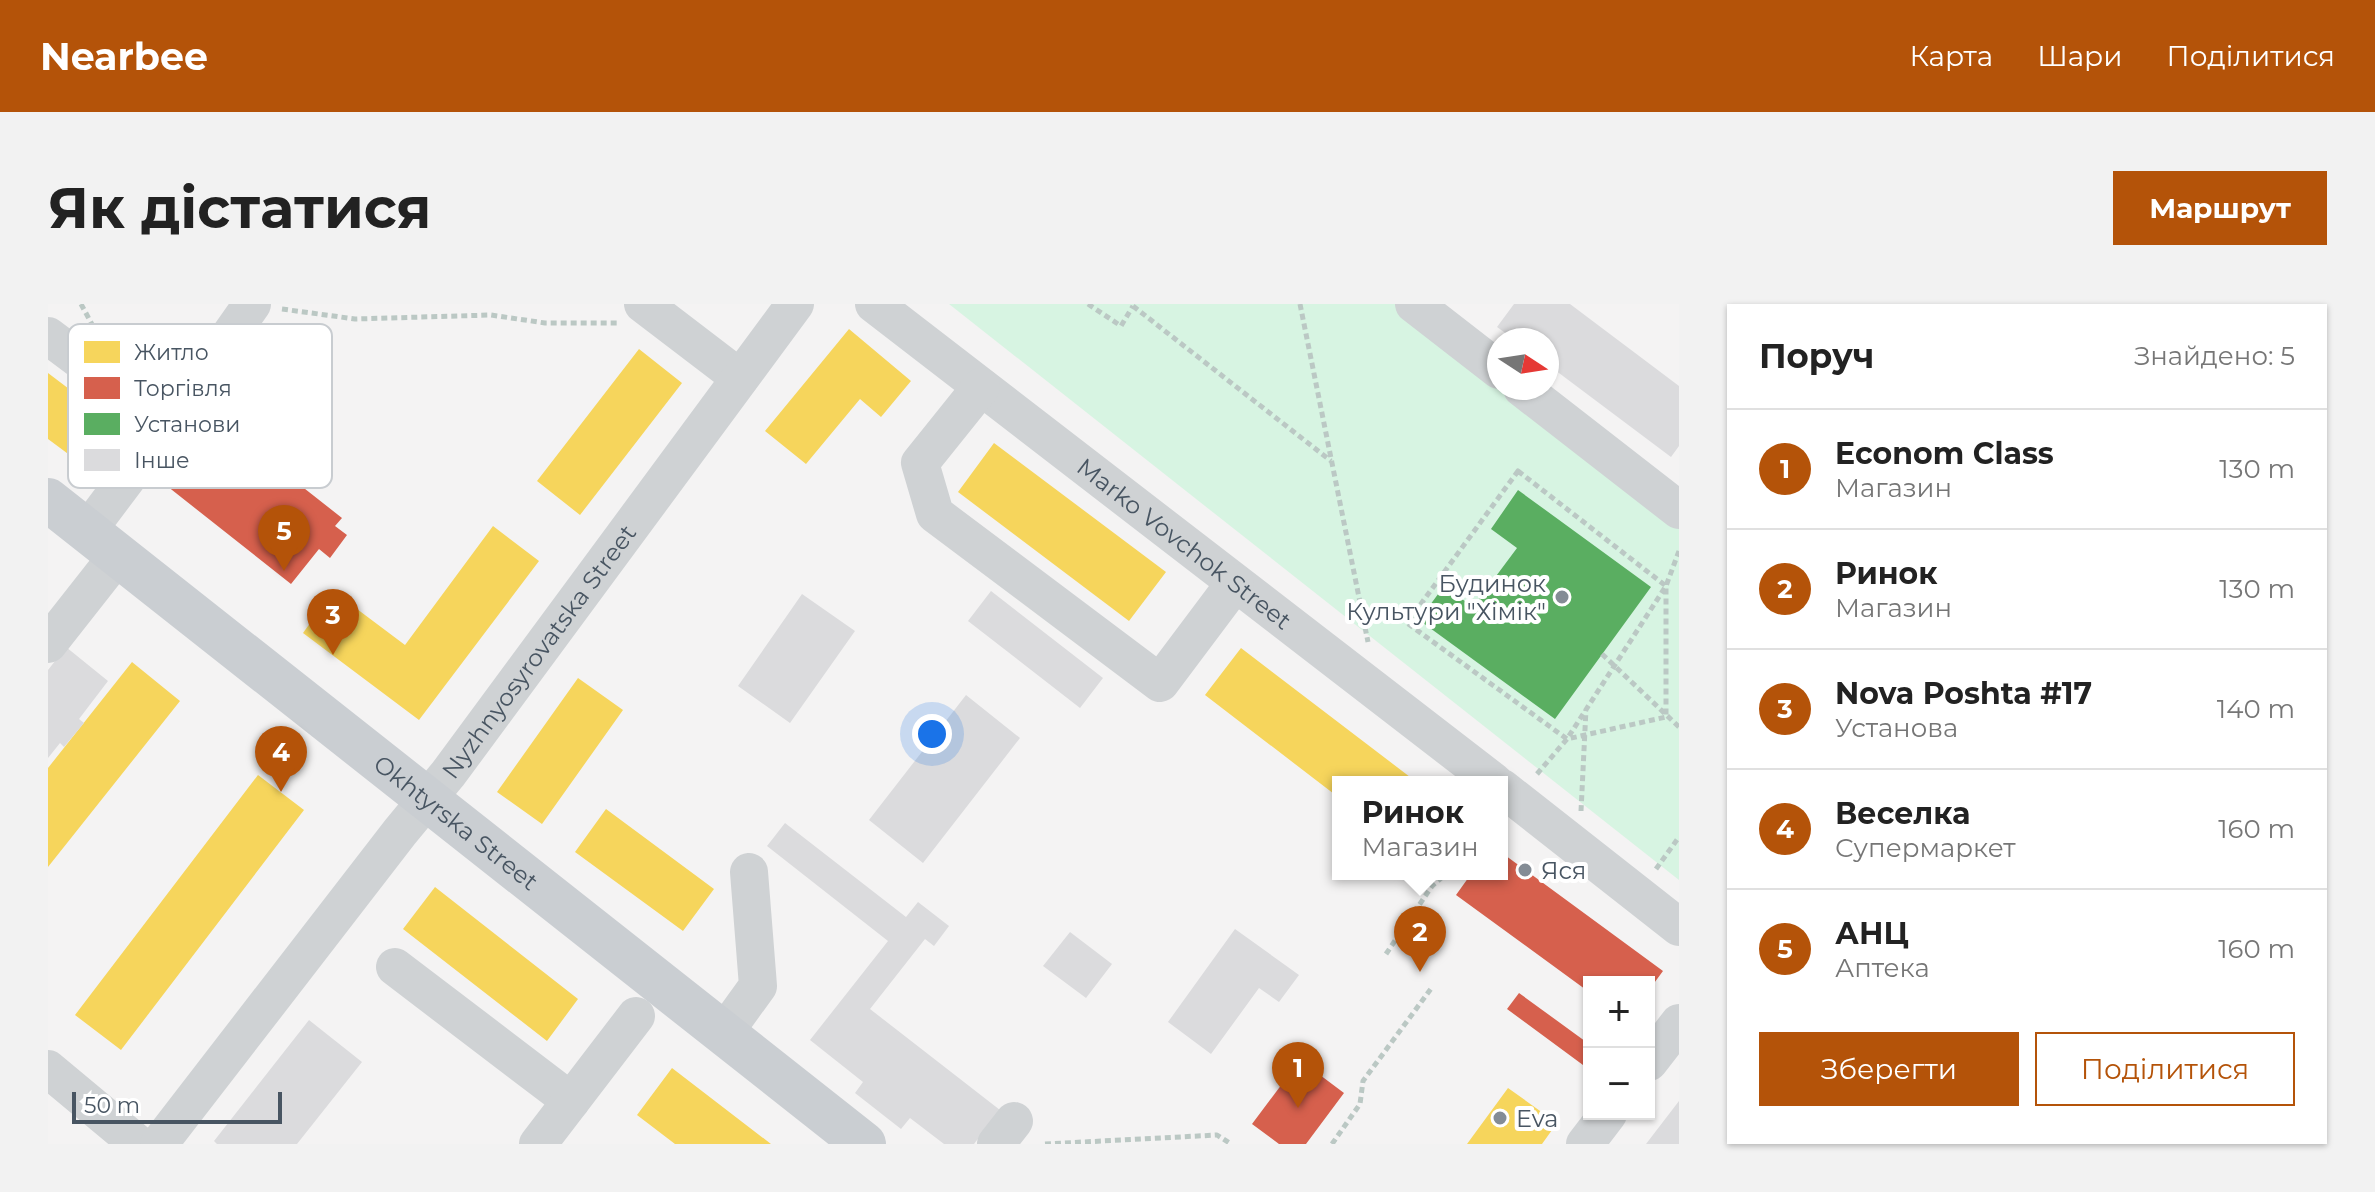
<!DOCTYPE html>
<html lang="uk">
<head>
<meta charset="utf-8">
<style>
  body { margin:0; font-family:Montserrat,sans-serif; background:#f2f2f2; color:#222 }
  .controls { position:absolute; right:24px; bottom:24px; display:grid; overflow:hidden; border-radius:0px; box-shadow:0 2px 6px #0004 }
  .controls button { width:72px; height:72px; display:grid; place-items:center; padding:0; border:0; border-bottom:2px solid #e0e0e0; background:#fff; color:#222; font:40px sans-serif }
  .compass { position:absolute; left:1439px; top:24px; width:72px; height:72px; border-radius:50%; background:#fff; box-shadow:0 2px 6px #0004; rotate:102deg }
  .scale { position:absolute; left:24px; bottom:20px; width:210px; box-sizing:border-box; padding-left:8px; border:4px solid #485562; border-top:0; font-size:22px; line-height:28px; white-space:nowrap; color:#485562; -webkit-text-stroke:6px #fff; paint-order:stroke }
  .you { position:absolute; left:884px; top:430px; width:28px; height:28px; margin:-20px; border:6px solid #fff; border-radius:50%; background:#1a73e8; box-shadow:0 0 0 12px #1a73e833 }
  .badge { display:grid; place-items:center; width:52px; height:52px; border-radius:50%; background:#b45309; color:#fff; font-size:26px; font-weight:700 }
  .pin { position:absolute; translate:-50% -66px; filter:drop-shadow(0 2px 4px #0008) }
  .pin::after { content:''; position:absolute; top:42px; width:28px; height:24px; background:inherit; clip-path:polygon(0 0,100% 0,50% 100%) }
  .popup { position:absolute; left:1284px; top:472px; width:176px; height:104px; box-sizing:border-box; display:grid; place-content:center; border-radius:0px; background:#fff; filter:drop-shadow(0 2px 6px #0005); font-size:26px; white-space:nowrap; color:#767676 }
  .popup b { font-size:30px; color:#222 }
  .popup::after { content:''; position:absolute; left:50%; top:100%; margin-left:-16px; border:16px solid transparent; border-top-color:#fff }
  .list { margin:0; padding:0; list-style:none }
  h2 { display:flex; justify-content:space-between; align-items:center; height:104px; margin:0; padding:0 32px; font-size:34px }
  h2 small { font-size:26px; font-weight:400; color:#767676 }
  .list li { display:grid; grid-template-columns:52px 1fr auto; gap:24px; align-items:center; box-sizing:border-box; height:120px; padding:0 32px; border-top:2px solid #e0e0e0 }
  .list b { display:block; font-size:30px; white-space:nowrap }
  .list p { margin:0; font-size:26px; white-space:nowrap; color:#767676 }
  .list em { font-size:26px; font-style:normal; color:#767676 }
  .actions { display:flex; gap:16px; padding:24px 32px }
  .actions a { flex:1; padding:18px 0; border:2px solid #b45309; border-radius:0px; text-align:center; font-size:28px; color:#b45309 }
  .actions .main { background:#b45309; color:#fff }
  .map { position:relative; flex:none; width:1631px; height:840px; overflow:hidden; border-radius:0px }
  header { display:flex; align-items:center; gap:48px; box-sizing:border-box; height:112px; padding:0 40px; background:#b45309; color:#fff }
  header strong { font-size:38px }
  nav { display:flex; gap:44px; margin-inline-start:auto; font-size:28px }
  .intro { display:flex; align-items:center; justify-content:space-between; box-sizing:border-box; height:192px; padding:0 48px }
  h1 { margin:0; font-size:56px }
  .button { padding:20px 36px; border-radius:0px; background:#b45309; color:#fff; font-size:28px; font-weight:700 }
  main { display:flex; gap:48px; padding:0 48px }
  aside { flex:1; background:#fff; border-radius:0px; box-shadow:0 2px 6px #0004 }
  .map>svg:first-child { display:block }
</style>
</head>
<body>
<header>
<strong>Nearbee</strong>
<nav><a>Карта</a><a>Шари</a><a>Поділитися</a></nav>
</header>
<div class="intro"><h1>Як дістатися</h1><a class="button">Маршрут</a></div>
<main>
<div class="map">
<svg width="1631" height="840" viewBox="0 0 1631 840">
  <rect width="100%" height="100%" fill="#f4f3f3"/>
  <path fill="#d7f4e2" d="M901 0H1347L1631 224V576Z"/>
  <path fill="#f6d55c" d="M801 25 863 77 833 113 812 95 758 160 717 127Z
    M591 45 634 79 532 211 489 177Z
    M0 69 62 116 31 158 0 135Z
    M946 139 1118 268 1081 317 910 188Z
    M445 222 491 257 371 416 255 329 285 287 357 341Z
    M1193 344 1362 473 1358 478H1290V493L1157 391Z
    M84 358 132 397 0 563V464Z
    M530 374 575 406 494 520 449 488Z
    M210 471 256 506 73 746 27 711Z
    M558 505 666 585 635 627 527 548Z
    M387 583 530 695 499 737 355 625Z
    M624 764 723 840H627L589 811Z
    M1460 784 1509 819 1494 840H1419Z"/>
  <path fill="#d6604d" d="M214 62 237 81 217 106 243 126 219 155 294 214 287 222 299 231 282 254 271 245 243 280 119 182Z
    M1454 549 1615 667 1601 686V678H1541V688L1408 591 1423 570H1454Z
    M1471 689 1541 740V753L1535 761 1459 705Z
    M1252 756 1296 789 1258 840H1231L1204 820Z"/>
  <path fill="#5aae61" d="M1470 186 1603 283 1507 415 1371 316 1396 282 1425 303 1469 244 1443 225Z"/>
  <path fill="#dbdbdd" d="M1466 0H1522L1631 82V142L1623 153 1499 60V36H1467L1449 23Z
    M943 287 1055 374 1032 404 920 317Z
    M754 290 807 327 742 419 690 382Z
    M18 343 60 377 31 415 36 419 16 443 12 439 0 454V366Z
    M918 391 972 434 875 559 821 516Z
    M737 519 858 613 870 598 901 622 886 642 877 635 822 705 952 806 926 840H896L862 814 853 825 807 789 815 778 762 736 840 637 719 542Z
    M1187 625 1251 671 1231 698 1211 684 1163 750 1120 718Z
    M1022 628 1064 660 1038 694 995 662Z
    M261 716 314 758 249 840H169L166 837Z
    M1631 797V840H1598Z"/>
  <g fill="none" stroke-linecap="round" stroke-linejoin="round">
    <path stroke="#bbc8c4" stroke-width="5" stroke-dasharray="6 4" stroke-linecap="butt" d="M33 0 46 24
      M1040 0 1073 22 1085 2
      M1252 0 1320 338
      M1085 2 1283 157
      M234 5 307 15 443 11 497 19H571
      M1470 167 1618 282 1519 435 1359 319Z
      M1554 350 1631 423
      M1489 470 1519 435 1618 413V282L1631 247
      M1533 507 1538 405
      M1608 565 1631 533
      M1338 650 1384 582 1398 570
      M997 840 1169 831 1183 840
      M1284 840 1312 800 1315 777 1385 682"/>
    <g stroke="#cfd2d4" stroke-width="38">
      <path d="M595 0 692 74"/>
      <path id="s1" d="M826 0 1446 478"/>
      <path d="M1366 0 1451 66"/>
      <path d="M0 32 119 121"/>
      <path d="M933 83 872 159 887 210 1112 379 1187 279"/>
      <path d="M1474 84 1631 206"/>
      <path d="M40 226 119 121 204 0"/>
      <path d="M0 340 70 251"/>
      <path d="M1454 484 1631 623"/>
      <path d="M347 663 523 797"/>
      <path d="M676 729 710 682 701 568"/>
      <path d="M1601 758 1631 719"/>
      <path d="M0 765 90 840"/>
      <path id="s2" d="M111 840 352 528 400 470 747 0"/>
      <path d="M490 840 588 712"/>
      <path d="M948 840 966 817"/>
      <path d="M1537 840 1560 810"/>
    </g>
    <path stroke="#caced2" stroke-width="44" id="s3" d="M0 196 816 840"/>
  </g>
  <g fill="#848c95" stroke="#fff" stroke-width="3">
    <circle cx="1514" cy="293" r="8"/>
    <circle cx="1477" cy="566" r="8"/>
    <circle cx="1452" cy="814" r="8"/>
  </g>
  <g text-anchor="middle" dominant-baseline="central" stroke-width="8" stroke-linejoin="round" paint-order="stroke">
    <g font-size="24" fill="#485562" stroke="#fff">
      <text stroke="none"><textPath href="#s1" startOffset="392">Marko Vovchok Street</textPath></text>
      <text stroke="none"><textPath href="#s2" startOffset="622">Nyzhnyosyrovatska Street</textPath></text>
      <text stroke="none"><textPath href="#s3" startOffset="520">Okhtyrska Street</textPath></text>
    </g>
    <g font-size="24" fill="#485562" stroke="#fff" text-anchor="start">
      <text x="1498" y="279" text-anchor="end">Будинок<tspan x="1498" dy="28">Культури "Хімік"</tspan></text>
      <text x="1493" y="566">Яся</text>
      <text x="1468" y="814">Eva</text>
    </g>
  </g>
  <rect x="20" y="20" width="264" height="164" rx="12" fill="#fff" stroke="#c8ccd0" stroke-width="2"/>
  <rect x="36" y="37" width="36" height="22" fill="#f6d55c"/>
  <rect x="36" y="73" width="36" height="22" fill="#d6604d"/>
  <rect x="36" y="109" width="36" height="22" fill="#5aae61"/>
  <rect x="36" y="145" width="36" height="22" fill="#dbdbdd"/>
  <g font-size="22" fill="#485562">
    <text x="86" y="56">Житло</text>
    <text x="86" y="92">Торгівля</text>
    <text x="86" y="128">Установи</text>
    <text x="86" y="164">Інше</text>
  </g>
</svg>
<div class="controls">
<button>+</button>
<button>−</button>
</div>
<svg class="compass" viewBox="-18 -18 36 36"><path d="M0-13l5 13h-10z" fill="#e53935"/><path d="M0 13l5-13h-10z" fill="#767676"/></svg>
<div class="scale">50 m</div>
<div class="you"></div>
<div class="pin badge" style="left:1250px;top:804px">1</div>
<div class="pin badge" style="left:1372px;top:668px">2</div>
<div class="popup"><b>Ринок</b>Магазин</div>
<div class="pin badge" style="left:285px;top:351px">3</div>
<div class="pin badge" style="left:233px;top:488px">4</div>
<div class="pin badge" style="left:236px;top:267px">5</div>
</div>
<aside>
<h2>Поруч<small>Знайдено: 5</small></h2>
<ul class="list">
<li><span class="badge">1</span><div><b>Econom Class</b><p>Магазин</p></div><em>130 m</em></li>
<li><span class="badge">2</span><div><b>Ринок</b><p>Магазин</p></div><em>130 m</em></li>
<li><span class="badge">3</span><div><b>Nova Poshta #17</b><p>Установа</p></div><em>140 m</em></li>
<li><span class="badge">4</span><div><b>Веселка</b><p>Супермаркет</p></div><em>160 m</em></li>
<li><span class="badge">5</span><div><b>АНЦ</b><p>Аптека</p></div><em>160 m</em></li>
</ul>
<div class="actions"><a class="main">Зберегти</a><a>Поділитися</a></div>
</aside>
</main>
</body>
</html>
